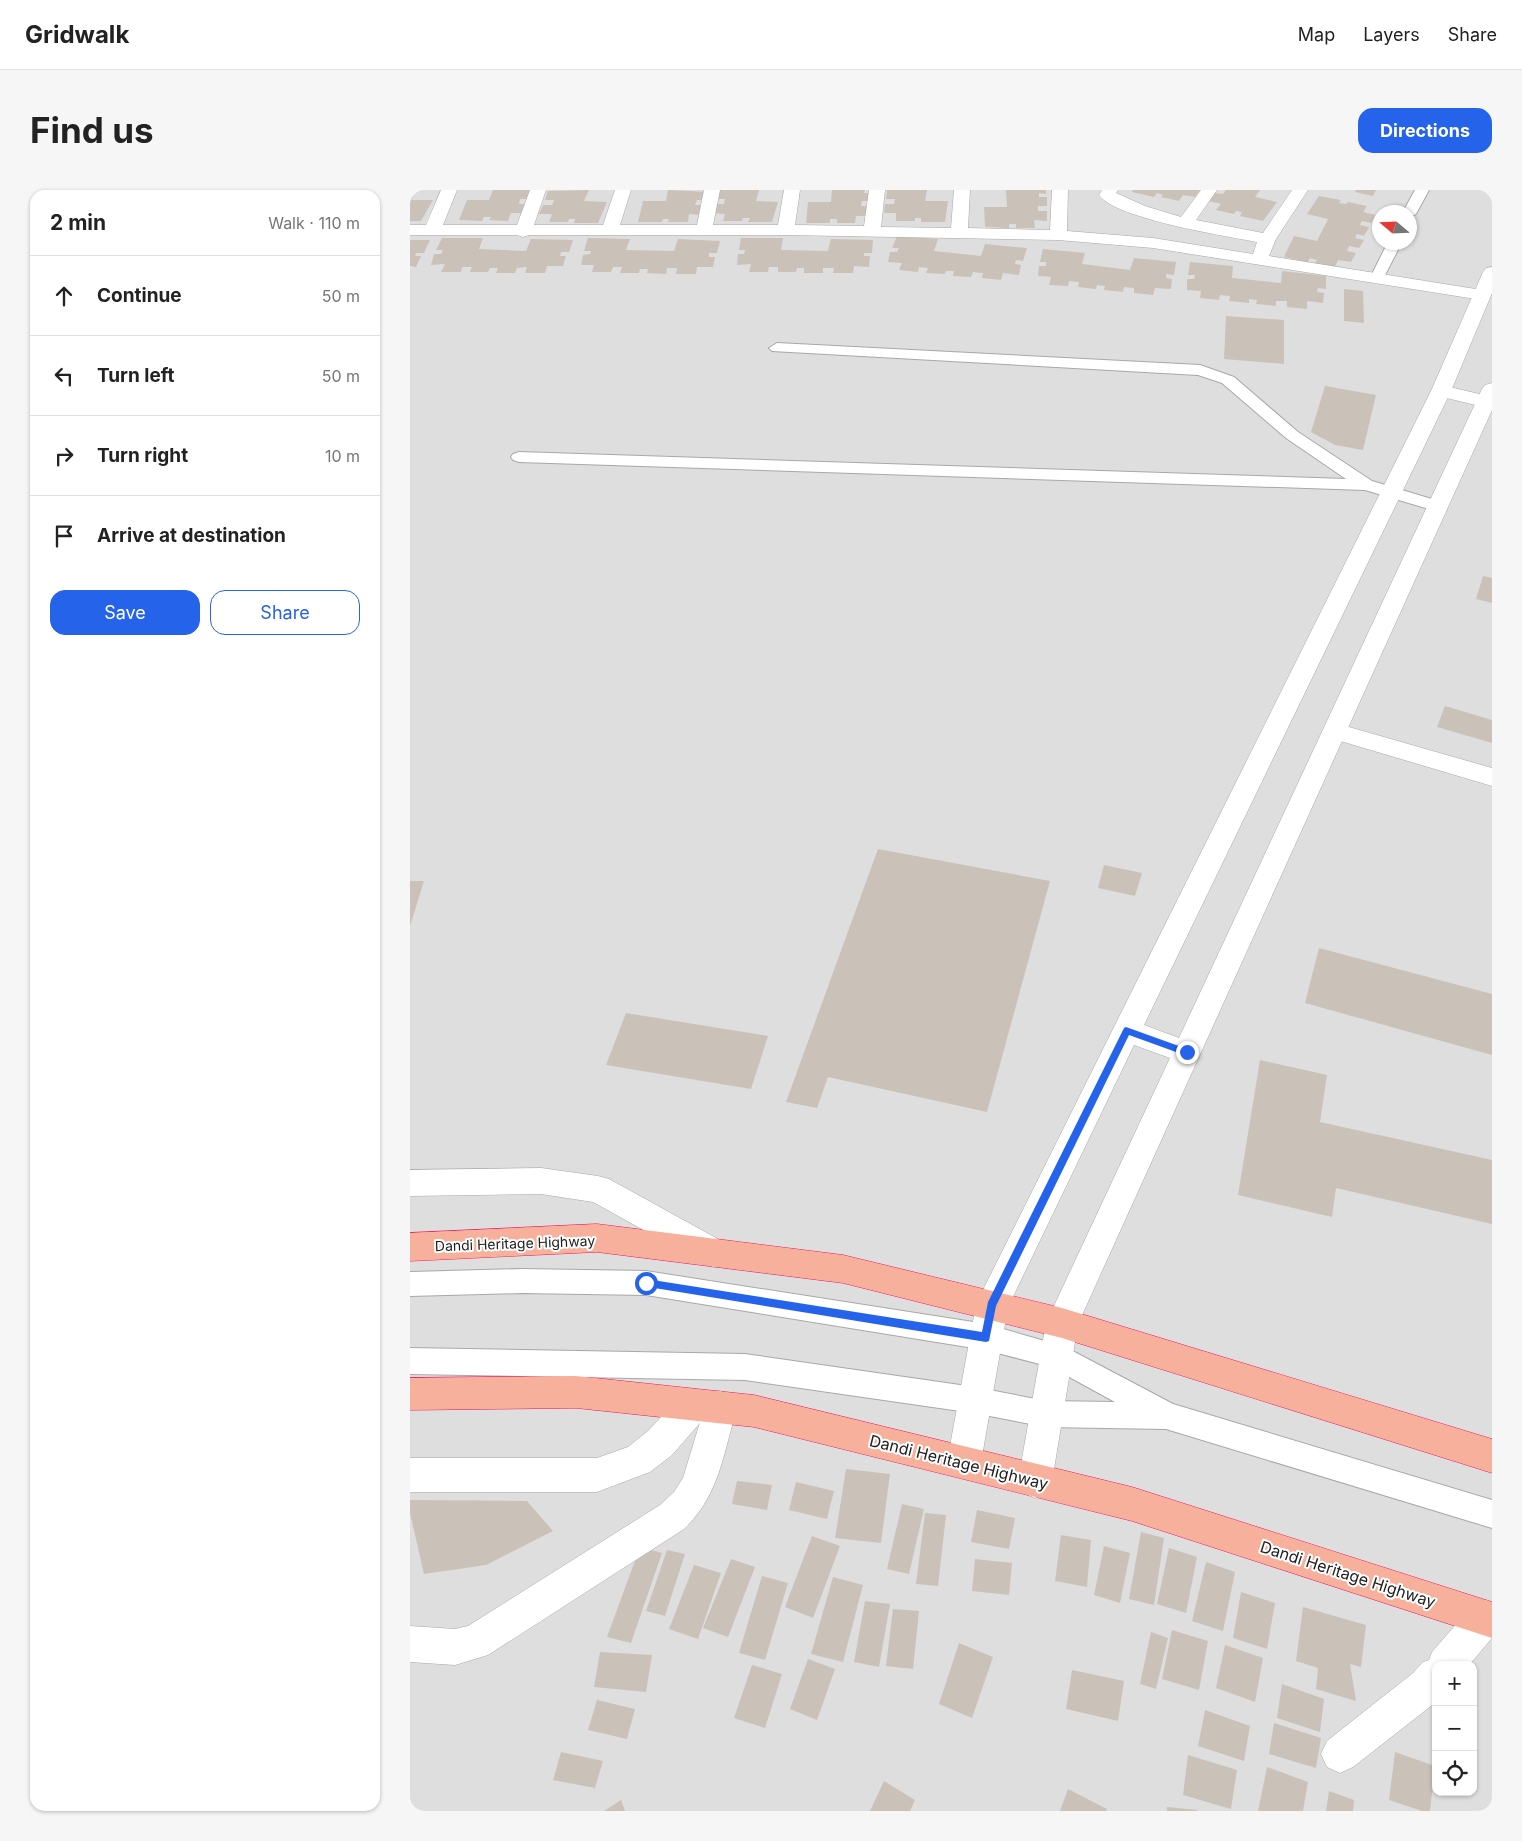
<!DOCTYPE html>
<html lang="en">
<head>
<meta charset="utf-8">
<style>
  body { margin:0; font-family:Inter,sans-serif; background:#f6f6f6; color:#222 }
  .controls { position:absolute; right:15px; bottom:15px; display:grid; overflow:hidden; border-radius:10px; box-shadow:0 1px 4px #0004 }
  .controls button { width:45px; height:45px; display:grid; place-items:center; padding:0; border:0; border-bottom:1px solid #e0e0e0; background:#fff; color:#222; font:25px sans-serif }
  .compass { position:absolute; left:962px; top:15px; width:45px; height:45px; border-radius:50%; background:#fff; box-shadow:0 1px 4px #0004; rotate:289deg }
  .stop { position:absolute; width:15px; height:15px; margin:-11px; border:4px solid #2563eb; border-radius:50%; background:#fff }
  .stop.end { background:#2563eb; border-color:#fff; box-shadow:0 1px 5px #0008 }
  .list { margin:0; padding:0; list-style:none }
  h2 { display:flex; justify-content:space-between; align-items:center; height:65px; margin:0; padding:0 20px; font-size:21px }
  h2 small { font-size:16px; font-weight:400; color:#767676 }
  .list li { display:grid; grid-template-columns:32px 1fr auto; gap:15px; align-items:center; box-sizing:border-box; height:80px; padding:0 20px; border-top:1px solid #e0e0e0 }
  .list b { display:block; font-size:19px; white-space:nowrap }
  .list em { font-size:16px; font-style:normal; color:#767676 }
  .actions { display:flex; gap:10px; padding:15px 20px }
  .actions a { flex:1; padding:11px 0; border:1px solid #2563eb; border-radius:15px; text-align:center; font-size:18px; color:#2563eb }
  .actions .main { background:#2563eb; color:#fff }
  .icon { flex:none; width:28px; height:28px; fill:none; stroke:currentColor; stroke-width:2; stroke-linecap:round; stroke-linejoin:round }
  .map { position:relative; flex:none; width:1082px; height:1621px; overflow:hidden; border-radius:15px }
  header { display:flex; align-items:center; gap:30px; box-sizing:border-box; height:70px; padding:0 25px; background:#fff; border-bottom:1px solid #e0e0e0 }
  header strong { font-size:24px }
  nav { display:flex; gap:28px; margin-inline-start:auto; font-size:18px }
  .intro { display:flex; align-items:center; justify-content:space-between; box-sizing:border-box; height:120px; padding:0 30px }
  h1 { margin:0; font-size:35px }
  .button { padding:12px 22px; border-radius:15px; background:#2563eb; color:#fff; font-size:18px; font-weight:700 }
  main { display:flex; gap:30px; padding:0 30px }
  aside { flex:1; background:#fff; border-radius:15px; box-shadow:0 1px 4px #0004 }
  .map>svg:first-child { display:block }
</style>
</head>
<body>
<header>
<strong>Gridwalk</strong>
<nav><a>Map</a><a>Layers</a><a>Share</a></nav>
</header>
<div class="intro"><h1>Find us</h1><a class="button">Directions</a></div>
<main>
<aside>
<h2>2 min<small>Walk · 110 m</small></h2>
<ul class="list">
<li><svg class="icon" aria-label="ahead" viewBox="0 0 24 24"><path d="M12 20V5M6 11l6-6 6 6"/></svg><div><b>Continue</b></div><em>50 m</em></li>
<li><svg class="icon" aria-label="left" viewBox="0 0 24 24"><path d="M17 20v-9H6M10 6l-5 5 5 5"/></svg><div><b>Turn left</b></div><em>50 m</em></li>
<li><svg class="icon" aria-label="right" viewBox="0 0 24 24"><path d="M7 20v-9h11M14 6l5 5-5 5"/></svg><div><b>Turn right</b></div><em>10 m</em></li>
<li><svg class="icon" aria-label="arrive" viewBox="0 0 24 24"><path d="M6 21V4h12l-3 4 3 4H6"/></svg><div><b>Arrive at destination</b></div></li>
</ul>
<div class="actions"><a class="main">Save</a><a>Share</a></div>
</aside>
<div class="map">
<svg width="1082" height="1621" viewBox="0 0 1082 1621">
  <rect width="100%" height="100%" fill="#f2eee6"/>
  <path fill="#dfdede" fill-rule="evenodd" d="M0 0H1082V1621H0ZM969 22H999V52H969ZM1026 1475H1063V1602H1026Z"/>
  <path fill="#cac1b9" d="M0 0H6L1 10H23L11 31H0Z
    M83 0H124L120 9H110L109 14H118L114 23H101L98 31 79 30 81 27H74L72 31 49 30 57 10H79Z
    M179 0 174 11 197 12 188 33H164L165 29H159L158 32H139L142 24H129L133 15H142L144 10H135L138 1Z
    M258 0 299 2 296 10H287L285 15H295L292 25 279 24 278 32H258L259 29H253L252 32H228L233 11H256Z
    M308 0H349L346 11 368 12 362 32H338L340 28H333L332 31H313L315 24 302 23 305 14H314L315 9H306Z
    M422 0H455L454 3H463L461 11H452L451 16H461L459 26H446L445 33H427V29H420V33H396L398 12H421Z
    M477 0H517L515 11H538L535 32H511V28H505V31H486V23H474L475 14H484L485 9H476Z
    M596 0H636V4L629 3V7H637V16H628V21H637V31L624 30 625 38H606V34H599V38L575 37 574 17H597Z
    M723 0H790L785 7 773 5 769 11 751 7 753 5 747 3 744 7 722 2Z
    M816 0H850L845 7 867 12 853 31 830 26 832 22 826 21 824 24 806 20 811 14 798 11 804 3 813 4Z
    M946 0H966L963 6 945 2Z
    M909 6 931 10 929 13 936 14 938 12 957 16 953 22 966 25 961 33 952 31 950 35 959 37 954 46 947 44 945 48 954 50 949 58 939 56 937 61 946 63 941 72 928 70 925 77 905 73 907 70 900 68 898 72 874 67 884 46 907 51 918 29 897 24Z
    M487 46 528 49 524 61 571 66 575 54 617 58 613 71 606 70 605 74 611 75 609 85 593 83 591 90 572 88 573 83 563 82 561 87 543 86 544 81H536L535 84 516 83 518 78 509 77 508 82 489 80 492 73 478 72 480 62H487L489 58H482Z
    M32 48H73L69 59 116 61 121 49 163 50 159 62H151L150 66H156L153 76H137L135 83H115L117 77 107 78 105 83H86L88 78H80L78 82H60L62 77H52L51 82H31L35 74 21 75 24 64H31L33 60H26Z
    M178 48 220 49 216 60 264 61 268 49 310 51 307 63H299V67H305L303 77H287L286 84H266L267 78H257L256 84 237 83 238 79H230L229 83H210L212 77H203L201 82H182L184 75H171L173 65 180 64 181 61H174Z
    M331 48H373L371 60 418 61 421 49 463 50 462 63H454V66H460L459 77 444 76 443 83H423L424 78H413V83H394V78H387L386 82H368V77H359L358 82H339L341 74 327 75 328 64H334L335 60H329Z
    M0 50H20L14 63H6L5 66H11L6 77 0 76Z
    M633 59 675 63 672 74 720 80 724 68 766 72 764 85 756 84V88L762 89 761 99 745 98 743 105 724 103V98L714 97 713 102 694 100 695 96 687 95 686 99 668 97 669 92 659 91 658 96 639 95 641 87 628 86 629 76H636V72H630Z
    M780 72 823 76 822 88 871 93 872 81 916 86V99L908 98 907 102 914 103 913 113 897 111V119L877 117V111H866V116L846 114 847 110 839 109V113L819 111 820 106 810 105 809 110 790 108 791 101 777 100V89H784L785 85H778Z
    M934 99 953 101 954 133 934 131Z
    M816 126 874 130V174L814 169Z
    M915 196 966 205 953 260 925 255 901 242Z
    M1073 386 1082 388V413L1066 409Z
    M1035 516 1082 530V553L1027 537Z
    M468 659 640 691 577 922 418 887 407 918 376 912Z
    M694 675 732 683 725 706 688 698Z
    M0 691H14L0 736Z
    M909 758 1082 804V865L895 813Z
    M216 823 358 846 341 899 196 875Z
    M850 870 917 885 910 932 1082 970V1034L926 998 922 1027 828 1005Z
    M436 1279 480 1284 471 1353 425 1348Z
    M327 1291 362 1295 357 1320 322 1314Z
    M386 1292 424 1301 417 1329 379 1320Z
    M0 1310 117 1311 143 1341 76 1375 14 1384 0 1323Z
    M492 1314 514 1319 499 1384 477 1379Z
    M567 1320 605 1328 599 1359 561 1352Z
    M515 1323 536 1325 528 1396 506 1394Z
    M731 1342 754 1348 744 1415 719 1409Z
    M651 1345 681 1350 677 1397 645 1391Z
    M402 1346 430 1356 403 1428 375 1417Z
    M694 1356 720 1363 710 1413 684 1405Z
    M230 1357 252 1363 221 1453 197 1447Z
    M759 1358 787 1367 776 1423 747 1414Z
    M257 1360 275 1364 255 1426 236 1421Z
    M321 1369 345 1377 318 1447 293 1438Z
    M565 1369 602 1373 599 1405 562 1401Z
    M796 1372 825 1382 813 1441 782 1431Z
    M284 1375 311 1383 288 1449 259 1439Z
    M352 1386 378 1393 355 1470 329 1463Z
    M423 1387 453 1395 433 1472 401 1464Z
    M831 1402 865 1413 857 1459 823 1448Z
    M455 1411 480 1414 469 1477 444 1472Z
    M893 1417 956 1435 951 1477 940 1474 946 1511 906 1499 908 1478 886 1471Z
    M483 1419 509 1421 503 1479 476 1476Z
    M762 1440 798 1451 789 1500 752 1489Z
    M741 1442 758 1448 746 1499 730 1494Z
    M549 1453 583 1467 562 1528 529 1514Z
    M815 1455 853 1468 845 1512 806 1498Z
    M190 1462 242 1465 236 1502 184 1497Z
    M398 1469 425 1479 407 1530 380 1519Z
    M342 1475 372 1484 355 1538 324 1528Z
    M662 1480 714 1491 708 1531 656 1519Z
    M872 1494 914 1509 910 1542 867 1528Z
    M187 1510 225 1519 217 1549 178 1540Z
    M795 1520 840 1536 834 1571 788 1556Z
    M864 1533 911 1548 906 1578 859 1564Z
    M151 1562 193 1571 185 1598 143 1590Z
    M985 1562 1025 1576 1020 1621H1012L979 1610Z
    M778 1565 827 1580 821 1619 773 1605Z
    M857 1577 898 1592 893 1621H848Z
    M474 1591 505 1610 500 1621H460Z
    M658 1599 697 1619 696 1621H650Z
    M919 1601 944 1610 943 1621H916Z
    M211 1610 215 1621H194Z
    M757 1617 787 1620V1621H757Z"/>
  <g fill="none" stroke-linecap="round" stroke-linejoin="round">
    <g stroke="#a8a8a8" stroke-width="2">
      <path id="service" d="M1005 0H1019L1006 24 999 28V22H993Z
        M978 52H992L972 91H962L960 88Z
        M367 153 790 175 824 187 888 242 962 291 1035 313 1037 317 1035 321 1029 322 955 300 109 272 103 270 101 267 103 264 109 262 936 289 876 248 812 193 788 185 362 161 359 158Z
        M112 1079 236 1081 576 1134 655 1157 763 1214 1082 1310V1338L756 1239 636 1237 564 1223 335 1190 0 1184V1158L335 1164 564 1197 636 1211 705 1212 641 1177 576 1160 236 1105 112 1103 0 1106V1082Z"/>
    </g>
    <g stroke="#a8a8a8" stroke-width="1">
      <path id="minor" d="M31 0H47L33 35H107L120 0H136L124 35H193L205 0H221L210 35H287L294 0H310L303 35H368L374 0H390L385 35 454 36 459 0H475L471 37 541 38 544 0H560L558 38 640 40 642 0H658L657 41 743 48 843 64 847 52C816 46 706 29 689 5L692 0H708L706 3 735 16 771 27 791 0H807L786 30 853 43 882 0H898L866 49 859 66 1072 100 1078 101 1081 105 1078 109 1072 110 743 58 648 50 376 45H119L113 47 107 45H0V35H16Z
        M1031 195 1082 207V219L1024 205 1021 201 1024 197Z
        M925 533 1082 578V596L917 547 913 541 917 535Z
        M310 1201 322 1206 327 1217C314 1262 309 1306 274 1339L78 1465 45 1475 0 1472V1436L45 1439 58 1436 250 1315 264 1302 273 1288 298 1206Z
        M1076 1410 1082 1413V1448L1059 1475H1026V1512L943 1577 930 1583 917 1577 911 1564 917 1551 1003 1483 1013 1472 1019 1470 1022 1462 1063 1415Z"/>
    </g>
    <g stroke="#a8a8a8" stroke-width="1">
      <path id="tertiary" d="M1082 77V103L1041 201 734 835 769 848 1072 199 1075 195 1082 193V220L668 1134 642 1291 637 1303 625 1308 613 1303 608 1291 636 1133 760 868 724 855 598 1117 571 1272 566 1284 554 1289 542 1284 537 1272 566 1115 571 1104 1021 201 1073 82 1076 78Z
        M131 978 188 986 199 989 315 1053 319 1063 315 1073 304 1077 293 1073 183 1012 131 1004 0 1006V980Z
        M284 1199 296 1204 301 1215 296 1226 262 1265 240 1282 187 1302H0V1268H187L218 1257 238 1241 272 1204Z"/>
    </g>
    <g stroke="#ec185d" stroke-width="1">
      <path id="trunk" d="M187 1034 433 1065 652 1118 1082 1249V1283L652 1148 433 1093 187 1062 0 1071V1043Z
        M166 1186 344 1205 722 1297 1082 1412V1448L722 1331 344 1237 166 1218 0 1220V1188Z"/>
    </g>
    <use href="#service" fill="#fff" fill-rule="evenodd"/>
    <use href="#minor" fill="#fff" fill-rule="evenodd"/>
    <use href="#tertiary" fill="#fff" fill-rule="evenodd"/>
    <use href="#trunk" fill="#f7b09c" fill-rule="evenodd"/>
  </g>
  <path fill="#2563eb" d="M716 837 780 860 781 862 777 866 719 845 586 1116 579 1151 576 1152 232 1096 231 1093 236 1089 572 1142 578 1112 714 838Z"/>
  <g text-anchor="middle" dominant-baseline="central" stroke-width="4" stroke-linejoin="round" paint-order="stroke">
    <g font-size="14" fill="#212121" stroke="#fff">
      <text transform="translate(105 1053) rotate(-2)">Dandi Heritage Highway</text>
    </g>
    <g font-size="16" fill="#212121" stroke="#fff">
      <text transform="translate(549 1272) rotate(14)">Dandi Heritage Highway</text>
      <text transform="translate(938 1384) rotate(18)">Dandi Heritage Highway</text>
    </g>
  </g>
</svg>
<div class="controls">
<button>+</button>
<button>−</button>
<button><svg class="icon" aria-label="locate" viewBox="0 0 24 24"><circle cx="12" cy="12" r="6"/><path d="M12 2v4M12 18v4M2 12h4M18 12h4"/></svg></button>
</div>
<svg class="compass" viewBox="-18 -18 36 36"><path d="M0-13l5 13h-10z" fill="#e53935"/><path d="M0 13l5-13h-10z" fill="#767676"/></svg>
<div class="stop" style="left:236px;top:1093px"></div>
<div class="stop end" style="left:777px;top:862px"></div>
</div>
</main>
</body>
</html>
